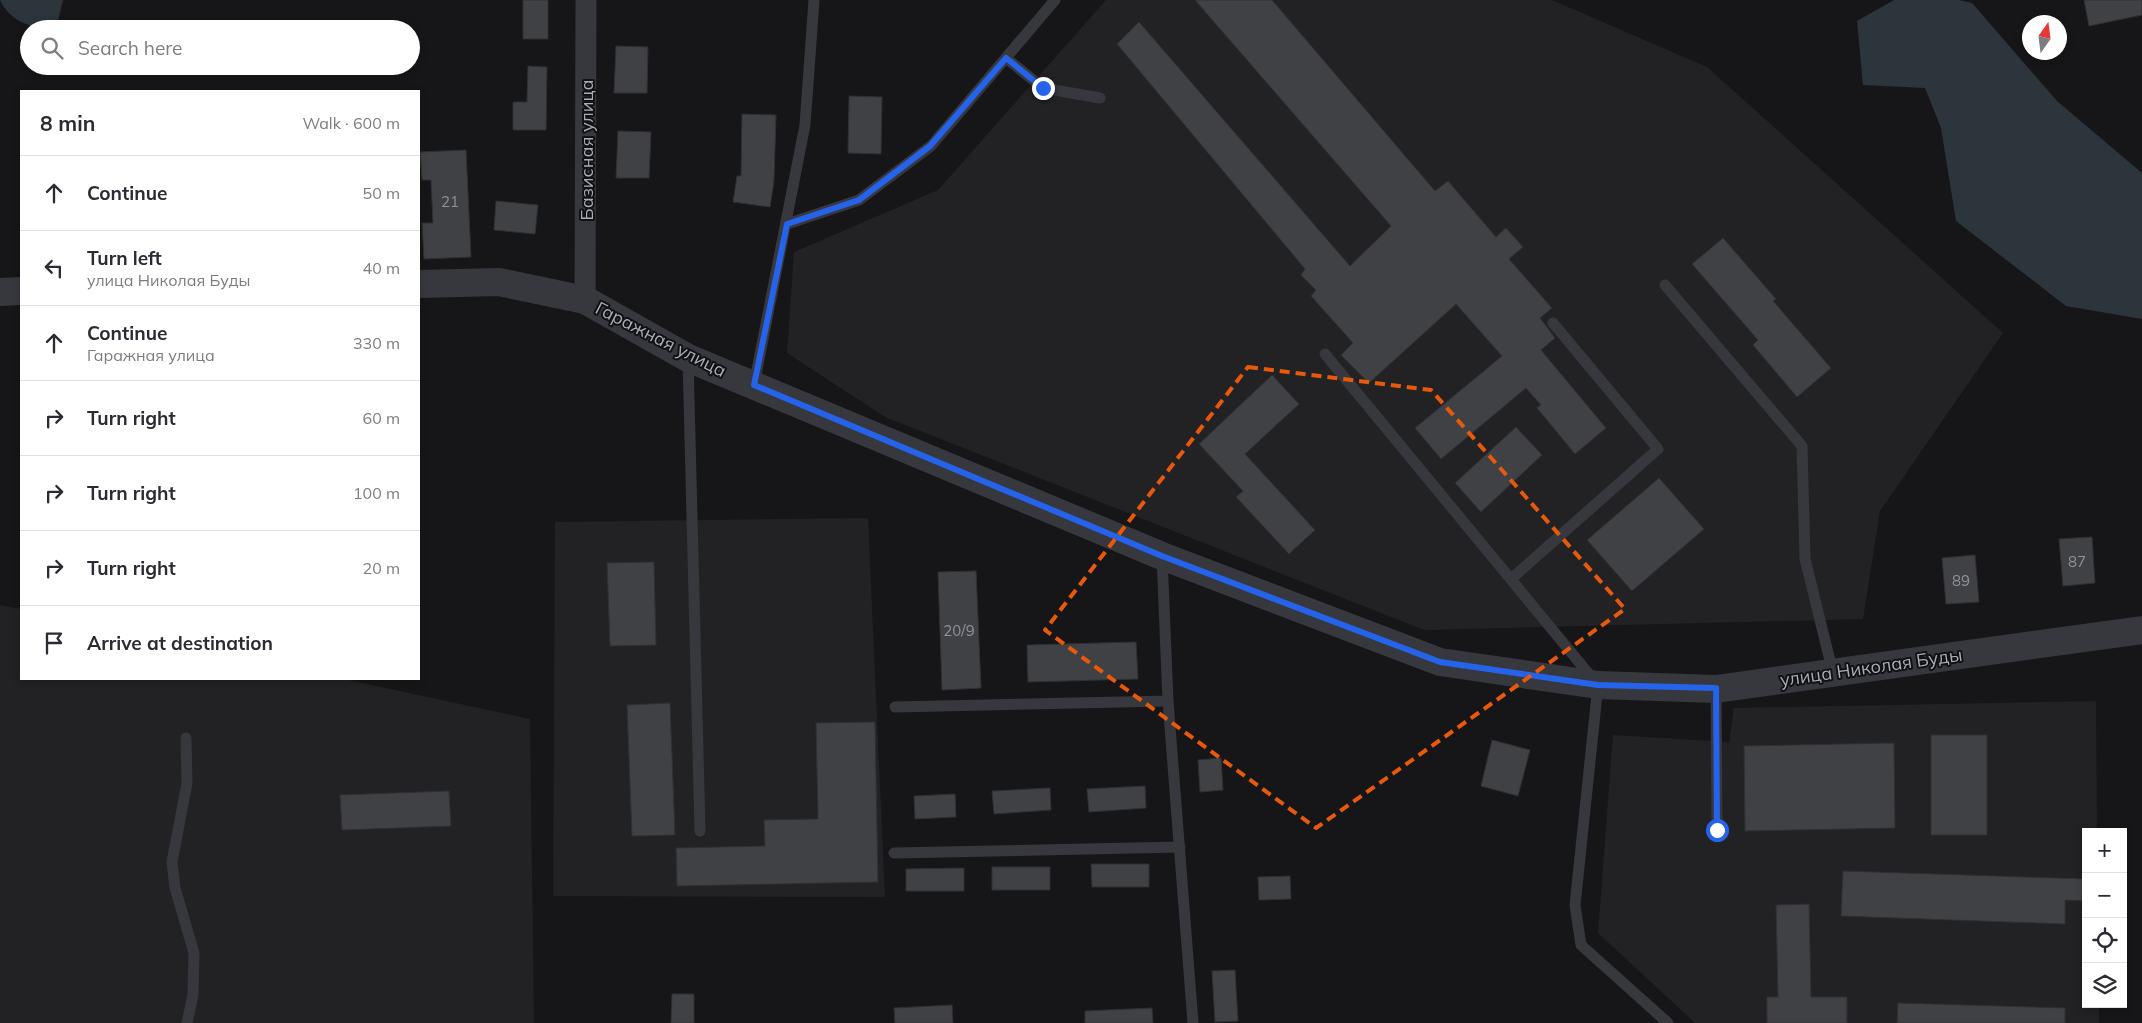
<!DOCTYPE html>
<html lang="en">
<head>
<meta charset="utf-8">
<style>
  body { margin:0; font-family:Mulish,sans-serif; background:#f7f7f7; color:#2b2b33 }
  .controls { position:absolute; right:15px; bottom:15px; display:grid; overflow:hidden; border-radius:0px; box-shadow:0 2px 8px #0003 }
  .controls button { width:45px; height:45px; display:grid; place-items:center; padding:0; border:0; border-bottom:1px solid #e1e1e2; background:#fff; color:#2b2b33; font:25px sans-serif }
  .compass { position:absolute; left:2022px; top:15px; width:45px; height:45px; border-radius:50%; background:#fff; box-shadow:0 2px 8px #0003; rotate:14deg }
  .stop { position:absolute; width:15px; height:15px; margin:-11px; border:4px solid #2563eb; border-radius:50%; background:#fff }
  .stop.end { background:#2563eb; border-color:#fff; box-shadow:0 1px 5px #0008 }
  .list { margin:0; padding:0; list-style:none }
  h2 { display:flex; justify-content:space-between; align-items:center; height:65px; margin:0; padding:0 20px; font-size:21px }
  h2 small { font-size:16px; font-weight:400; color:#7c7c81 }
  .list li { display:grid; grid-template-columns:32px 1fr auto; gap:15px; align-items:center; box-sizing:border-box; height:75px; padding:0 20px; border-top:1px solid #e1e1e2 }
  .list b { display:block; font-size:19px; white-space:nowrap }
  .list p { margin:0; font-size:16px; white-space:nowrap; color:#7c7c81 }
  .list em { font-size:16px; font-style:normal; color:#7c7c81 }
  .icon { flex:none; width:28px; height:28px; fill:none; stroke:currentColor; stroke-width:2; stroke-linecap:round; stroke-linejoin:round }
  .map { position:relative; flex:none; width:2142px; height:1023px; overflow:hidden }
  .search { position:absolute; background:#fff; box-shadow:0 2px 8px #0003; left:20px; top:20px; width:400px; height:55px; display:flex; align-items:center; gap:12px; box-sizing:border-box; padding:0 18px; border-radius:28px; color:#7c7c81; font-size:19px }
  .panel { position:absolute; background:#fff; box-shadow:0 2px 8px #0003; left:20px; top:90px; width:400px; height:590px; border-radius:0px }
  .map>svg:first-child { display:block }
</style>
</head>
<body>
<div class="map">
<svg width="2142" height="1023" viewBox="0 0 2142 1023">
  <rect width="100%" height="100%" fill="#161618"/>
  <path fill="#222225" d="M1106 0H1552L1707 67 2003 333 1880 511 1863 619 1424 630 885 417 787 353 794 252 938 190Z
    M868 518 885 897 553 896 555 522Z
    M0 605 21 609V679H344L530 719 534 1023H0Z
    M2096 701 2097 832H2086V1004H2099V1023H1695L1598 933 1613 735 1729 742 1734 708Z"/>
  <path fill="#2c353c" d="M0 0H63L56 29C33 29 10 22 0 0Z
    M1894 0H1959L1972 3 2057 101 2142 173V319L2066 306 1956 221 1941 128 1925 88 1863 85 1857 21Z"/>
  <path fill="#404145" stroke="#303034" d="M523 0H548V39H523Z
    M1195 0H1272L1435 191 1448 181 1496 237 1506 228 1523 247 1509 259 1552 308 1540 318 1555 338 1541 350 1606 428 1575 454 1537 408 1541 405 1526 388 1441 459 1415 428 1502 356 1456 304 1369 383 1341 355 1353 343 1311 296 1316 290 1301 275 1305 269 1117 44 1139 22 1350 266 1391 226Z
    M2084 0H2142V15L2089 26Z
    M616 46 648 47 647 93H614Z
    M528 66 547 67 546 130H513V102H527Z
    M849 96 882 97 881 154 848 153Z
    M742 114 776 115 774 181 770 207 733 202 737 176H741Z
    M618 131 651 132 649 178H616Z
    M466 150 471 257 424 259 422 223H433L431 180H422L420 152Z
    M496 201 538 205 535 234 494 230Z
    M1723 238 1776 299 1773 301 1831 368 1797 397 1753 345 1758 340 1692 264Z
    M1272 375 1299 404 1245 454 1315 530 1289 554 1236 497 1243 491 1199 444Z
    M1516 427 1542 455 1481 512 1455 483Z
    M1659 478 1704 529 1632 591 1587 540Z
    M2092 537 2095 583 2063 586 2059 539Z
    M1975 555 1979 602 1946 604 1942 558Z
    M654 562 656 645 610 646 607 563Z
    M976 571 981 688 942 690 938 572Z
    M1136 642 1138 679 1028 682 1027 645Z
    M670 703 675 835 632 836 627 705Z
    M875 722 878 882 677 886 676 848 765 846 764 820 818 819 816 723Z
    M1931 735H1987V835H1931Z
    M1492 740 1530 750 1518 796 1481 786Z
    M1894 743 1895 828 1745 831 1744 746Z
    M1221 758 1223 790 1200 792 1198 760Z
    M1145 786 1146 808 1089 812 1087 789Z
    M1050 788 1051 810 994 814 992 791Z
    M449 791 451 826 342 830 340 795Z
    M955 794 956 817 915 819 914 796Z
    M1091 864H1149V887H1092Z
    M992 867H1050V890H992Z
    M964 868V891H906V869Z
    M1843 871 2086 879V901L2065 900V924L1841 916Z
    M1290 876 1291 899 1259 900 1258 877Z
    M1809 904 1811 997H1847V1023H1767V997H1778L1776 905Z
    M1235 970 1238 1021 1215 1022 1212 971Z
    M672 994H694V1023H671Z
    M1898 1003 2065 1008V1023H1897Z
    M952 1005 953 1023H895L894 1008Z
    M1152 1008 1153 1023H1085V1011Z"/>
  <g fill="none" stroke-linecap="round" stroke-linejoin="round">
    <path stroke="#37383d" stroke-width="11" d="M1006 58 1043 88 1100 98
      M787 224 859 200 931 146 1055 0
      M1665 285 1802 446 1805 559 1833 673
      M1325 354 1598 685 1575 905 1581 945 1668 1023
      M688 359 700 831
      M754 385 805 125 814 0
      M1162 556 1168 701 1193 1023
      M1511 579 1658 449 1553 323
      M1716 689 1717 831
      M895 707 1168 701
      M186 738 187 783 172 862 175 888 194 953 193 995 187 1023
      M894 853 1180 847"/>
    <path stroke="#37383d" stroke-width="21" d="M585 300 586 0"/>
    <path stroke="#37383d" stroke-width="28" d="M419 284 499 282 585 300 688 358 1162 556 1440 662 1598 685 1716 689 2142 630
      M0 292 21 291"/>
  </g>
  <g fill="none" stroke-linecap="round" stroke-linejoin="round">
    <path stroke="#2563eb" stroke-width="6" d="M1043 88 1006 58 930 146 859 200 787 224 754 385 1162 556 1440 662 1598 685 1716 688 1717 830"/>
  </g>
  <path fill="none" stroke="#e8590c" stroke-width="4" stroke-dasharray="10 6" stroke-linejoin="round" d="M1248 367 1431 390 1625 609 1316 828 1045 630Z"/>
  <g text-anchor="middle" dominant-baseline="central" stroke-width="4" stroke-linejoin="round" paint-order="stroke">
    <g font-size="15" fill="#8e929b">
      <text x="450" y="201">21</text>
      <text x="2077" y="561">87</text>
      <text x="1961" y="580">89</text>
      <text x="959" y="630">20/9</text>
    </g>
    <g font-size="18" fill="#a8adb8" stroke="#111113">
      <text transform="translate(586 150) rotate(-90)">Базисная улица</text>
      <text transform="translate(661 339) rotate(27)">Гаражная улица</text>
      <text transform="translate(1871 667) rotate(-8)">улица Николая Буды</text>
    </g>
  </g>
</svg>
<div class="controls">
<button>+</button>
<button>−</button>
<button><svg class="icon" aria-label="locate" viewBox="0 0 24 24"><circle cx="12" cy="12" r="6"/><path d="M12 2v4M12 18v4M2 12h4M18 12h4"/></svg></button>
<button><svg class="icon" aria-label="layers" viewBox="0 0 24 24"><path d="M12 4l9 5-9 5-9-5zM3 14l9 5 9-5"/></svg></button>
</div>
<svg class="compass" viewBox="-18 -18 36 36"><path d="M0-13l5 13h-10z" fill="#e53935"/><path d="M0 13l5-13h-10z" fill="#7c7c81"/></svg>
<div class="stop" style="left:1717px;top:830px"></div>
<div class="stop end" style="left:1043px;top:88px"></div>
<div class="search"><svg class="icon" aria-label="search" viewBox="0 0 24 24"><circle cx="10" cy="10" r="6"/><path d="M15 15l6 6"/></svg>Search here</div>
<section class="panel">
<h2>8 min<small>Walk · 600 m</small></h2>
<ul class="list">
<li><svg class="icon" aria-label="ahead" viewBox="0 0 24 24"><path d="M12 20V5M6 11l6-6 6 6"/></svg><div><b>Continue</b></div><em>50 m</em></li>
<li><svg class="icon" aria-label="left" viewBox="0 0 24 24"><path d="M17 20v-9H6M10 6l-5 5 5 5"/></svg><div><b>Turn left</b><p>улица Николая Буды</p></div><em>40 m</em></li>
<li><svg class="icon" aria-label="ahead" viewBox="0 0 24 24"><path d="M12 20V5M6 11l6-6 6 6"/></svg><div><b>Continue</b><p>Гаражная улица</p></div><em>330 m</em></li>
<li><svg class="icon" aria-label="right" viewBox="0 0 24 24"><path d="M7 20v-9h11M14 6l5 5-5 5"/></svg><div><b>Turn right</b></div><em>60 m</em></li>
<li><svg class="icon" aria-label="right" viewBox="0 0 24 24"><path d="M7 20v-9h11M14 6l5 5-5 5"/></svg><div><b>Turn right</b></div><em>100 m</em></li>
<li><svg class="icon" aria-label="right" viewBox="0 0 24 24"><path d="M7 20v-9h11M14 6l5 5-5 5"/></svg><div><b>Turn right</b></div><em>20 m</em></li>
<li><svg class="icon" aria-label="arrive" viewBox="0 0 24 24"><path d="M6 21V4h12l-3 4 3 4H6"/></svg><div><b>Arrive at destination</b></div></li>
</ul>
</section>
</div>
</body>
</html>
